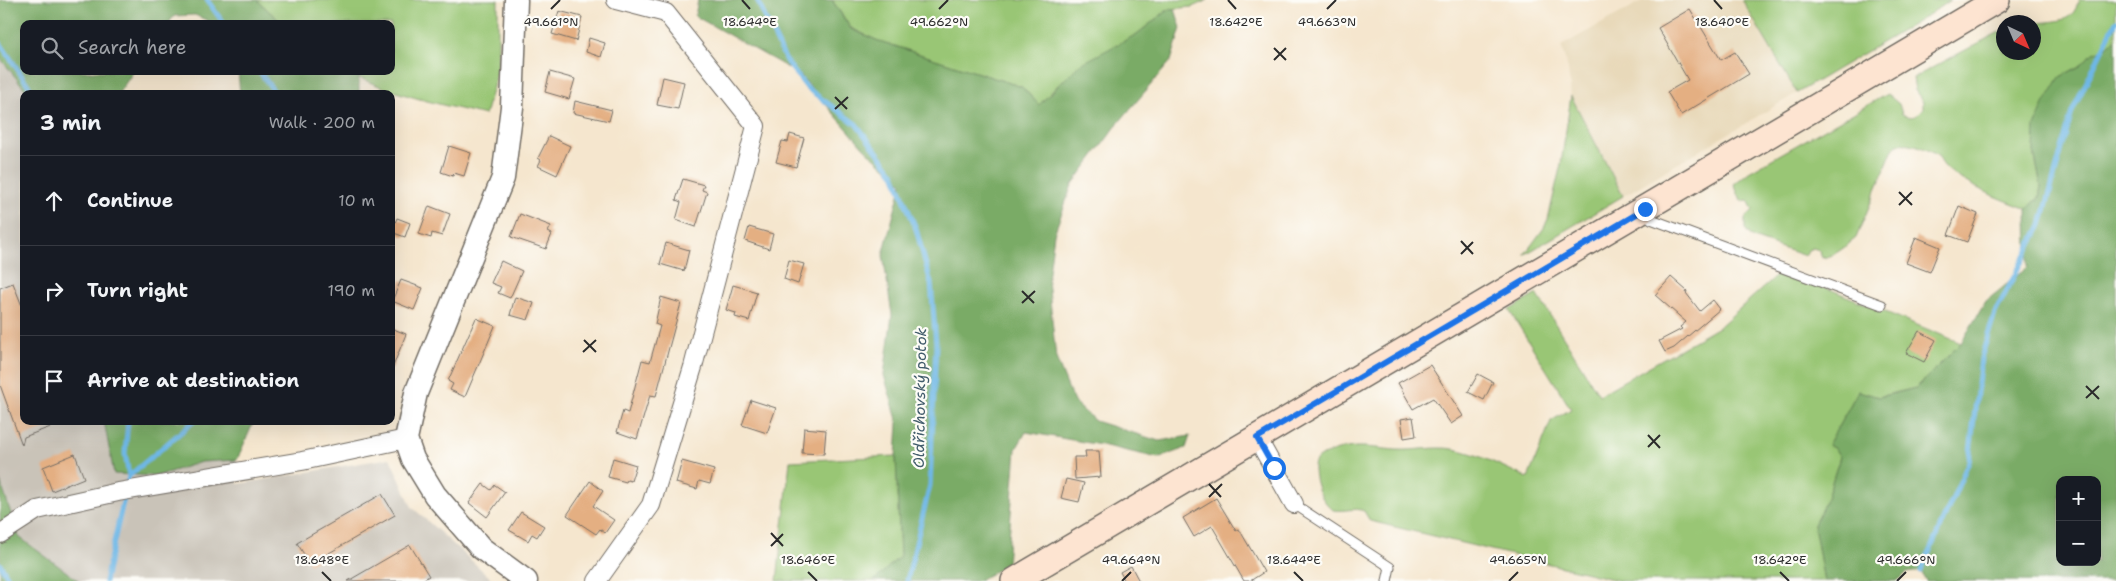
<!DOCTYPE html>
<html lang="en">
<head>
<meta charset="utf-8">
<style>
  body { margin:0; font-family:"Shantell Sans",sans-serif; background:#20242c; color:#f1f3f6 }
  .controls { position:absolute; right:15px; bottom:15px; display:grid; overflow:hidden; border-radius:10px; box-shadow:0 5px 20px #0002 }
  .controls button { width:45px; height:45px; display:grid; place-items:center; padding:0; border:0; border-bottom:1px solid #363941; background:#171b24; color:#f1f3f6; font:25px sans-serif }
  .compass { position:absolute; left:1996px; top:15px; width:45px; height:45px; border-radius:50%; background:#171b24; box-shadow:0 5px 20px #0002; rotate:136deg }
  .stop { position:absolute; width:15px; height:15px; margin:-11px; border:4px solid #1a73e8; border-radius:50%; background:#fff }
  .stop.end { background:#1a73e8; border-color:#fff; box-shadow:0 1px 5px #0008 }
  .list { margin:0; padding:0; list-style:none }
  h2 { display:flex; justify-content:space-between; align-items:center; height:65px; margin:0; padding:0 20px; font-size:21px }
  h2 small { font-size:16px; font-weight:400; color:#9ea1a6 }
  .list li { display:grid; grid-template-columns:32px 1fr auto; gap:15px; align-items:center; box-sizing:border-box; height:90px; padding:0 20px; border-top:1px solid #363941 }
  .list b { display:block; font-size:19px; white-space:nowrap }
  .list em { font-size:16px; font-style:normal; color:#9ea1a6 }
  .icon { flex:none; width:28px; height:28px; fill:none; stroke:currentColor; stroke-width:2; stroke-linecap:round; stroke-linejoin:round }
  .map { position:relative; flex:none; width:2116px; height:581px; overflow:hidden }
  .search { position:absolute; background:#171b24; box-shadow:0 5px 20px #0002; left:20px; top:20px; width:375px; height:55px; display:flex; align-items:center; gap:12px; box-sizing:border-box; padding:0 18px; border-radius:10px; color:#9ea1a6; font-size:19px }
  .panel { position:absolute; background:#171b24; box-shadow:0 5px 20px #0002; left:20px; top:90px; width:375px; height:335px; border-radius:10px }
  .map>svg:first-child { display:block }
</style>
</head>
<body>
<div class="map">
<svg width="2116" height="581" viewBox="0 0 2116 581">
  <rect width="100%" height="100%" fill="#fdfcf7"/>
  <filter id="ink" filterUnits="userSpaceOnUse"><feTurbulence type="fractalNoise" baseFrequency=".02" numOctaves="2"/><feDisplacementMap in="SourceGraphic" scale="10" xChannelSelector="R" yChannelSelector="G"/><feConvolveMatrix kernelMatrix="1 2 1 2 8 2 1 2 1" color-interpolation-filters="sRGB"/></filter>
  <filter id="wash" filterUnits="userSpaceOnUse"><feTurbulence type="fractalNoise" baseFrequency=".0096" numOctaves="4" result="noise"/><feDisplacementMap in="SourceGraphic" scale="20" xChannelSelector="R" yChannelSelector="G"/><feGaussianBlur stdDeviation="1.12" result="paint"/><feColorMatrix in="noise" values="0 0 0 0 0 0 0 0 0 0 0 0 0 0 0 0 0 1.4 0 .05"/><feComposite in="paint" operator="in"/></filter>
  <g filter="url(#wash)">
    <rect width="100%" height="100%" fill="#f5e6ce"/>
    <path fill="#e8d9ba" d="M1644 0H1742L1797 93 1623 196 1571 96 1568 69 1561 46Z"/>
    <path fill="#c9c3b8" d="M0 58 29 94H24V421H104L114 474 157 476 201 462 237 460 238 484 390 458 412 507 494 581H79L19 537 0 481Z"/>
    <path fill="#99c675" stroke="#627850" d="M257 0H498V69L485 115C439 104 389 94 346 71H391V24H283Z
      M832 0H1208L1192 7 1169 9 1137 34 1062 81 1039 105 1022 87 876 40 851 28Z
      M1742 0H1950L1924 18 1797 93Z
      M2079 0H2116V39L2103 49 2092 54 2080 66 2060 77 2034 152 2041 186 2039 198 2027 209C2007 201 1945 179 1939 157 1927 148 1912 142 1897 144L1892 151 1856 238C1846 246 1834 257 1822 258L1819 250 1813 248 1808 250 1805 256 1753 238 1745 229V219L1753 210 1748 200 1741 201 1734 184 1749 172 1887 94 1899 104 1902 114C1912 119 1916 117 1923 109V102L1915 90 1913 78 2003 30 2004 52H2034V24C2055 19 2072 26 2079 0Z
      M1571 96 1623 196 1524 255 1544 228 1548 219 1561 164Z
      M1783 270 1961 343 1916 388 1878 397 1858 391 1828 445 1835 449 1840 457 1827 498 1814 525 1824 581H1621L1370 521 1364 511C1354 507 1344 512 1333 510 1321 500 1315 486 1314 470 1313 459 1319 456 1329 453 1355 443 1370 448 1396 450 1415 451 1435 446 1453 449 1479 453 1504 468 1528 478L1551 421 1571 409 1509 310 1537 294 1599 395 1720 326Z
      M896 456 900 557 874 581H777L790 461Z"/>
    <path fill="#7aab66" stroke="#526b48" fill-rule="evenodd" d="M0 0H257L283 24H215L195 15 174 16 168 24H24V71H134L118 94H29L0 58Z
      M698 0H832L851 29 876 40 1022 87 1039 105 1079 65 1137 34 1169 9H1175L1181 28 1171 61 1120 121 1072 185 1054 234 1048 280 1056 358 1074 402 1095 421 1159 441 1190 436 1186 448 1158 458 1101 445 1026 432 1016 449 1007 565 977 581H874L900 556 896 456 898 423 884 375 892 315 883 255 902 183 864 148 799 74 695 16Z
      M2116 39V581H1926L1921 571 1907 573 1896 581H1824L1814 525 1827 498 1840 457 1835 449 1828 445 1858 391 1879 397 1916 388 1961 343 1986 301 2028 267 2027 209 2039 198 2041 186 2034 152 2035 126 2044 104 2060 77 2080 66 2092 54 2103 49ZM2060 480H2097V562H2060Z
      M238 71H346L359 78V94H240Z
      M104 421H254L237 460 201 462 157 476 114 474Z
      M0 481 19 537 79 581H0Z"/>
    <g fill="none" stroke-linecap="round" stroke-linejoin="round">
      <path stroke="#6eb7e6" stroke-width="5" d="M207 0 224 24
        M757 0 786 61 807 88 856 124 894 174 916 229 931 283 936 344 930 485 907 581
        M0 43 34 94
        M259 71 276 94
        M129 476 194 421
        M0 564 10 581
        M1921 571 1969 461 1981 358 1995 313 2041 225 2072 112 2116 21
        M105 581 129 476 125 453 128 421"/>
    </g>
    <g id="blocks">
      <path fill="#e4af82" d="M1690 9 1721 60 1735 52 1749 74 1681 115 1667 92 1688 80 1658 28Z
        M559 11 582 17 576 41 552 34Z
        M589 38 605 43 601 57 586 52Z
        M550 72 575 79 569 99 545 92Z
        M663 77 684 82 678 109 657 105Z
        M575 101 612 110 609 121 573 113Z
        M790 134 804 138 796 167 776 162 782 141 788 142Z
        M549 136 570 146 557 175 538 166 541 160 538 158Z
        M449 146 471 153 464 176 454 173 453 176 441 172Z
        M683 179 704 185 702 190 707 192 696 227 676 220 681 202 676 200Z
        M429 206 450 214 442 236 432 233 431 238 419 234Z
        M1959 206 1978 214 1967 242 1948 235Z
        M520 214 551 226 548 232 552 234 546 249 511 237Z
        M397 218 410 223 405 237 391 232Z
        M749 227 773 234 769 249 745 241Z
        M1916 237 1940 247 1930 272 1906 263Z
        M666 243 689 250 684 271 660 264Z
        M789 260 804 264 798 284 784 279Z
        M501 261 522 271 510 298 498 293 501 287 491 283Z
        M1671 277 1687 291 1686 293 1700 311 1713 300 1720 309 1674 348 1665 352 1659 341 1682 329 1680 327 1686 322 1655 295Z
        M401 280 423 288 414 310 392 301Z
        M13 283 24 311V421L61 423 24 437 22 445 0 385V288Z
        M733 285 757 292 749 321 735 317 736 313 726 310Z
        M515 297 534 303 528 320 510 315Z
        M661 297 681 303 656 396 650 395 637 439 617 432 623 411 628 413 642 360 650 362 660 326 655 324Z
        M476 318 495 326 465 397 450 390 453 384 448 381Z
        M391 328 406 334 392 369H391Z
        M1919 331 1936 340 1924 362 1906 353Z
        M1430 365 1463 416 1451 424 1433 398 1413 409 1398 383Z
        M1478 374 1493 382 1484 400 1468 392Z
        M751 400 776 408 767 433 742 425Z
        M1413 417 1416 436 1404 438 1401 419Z
        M804 428 826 430 824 454 802 453Z
        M1085 451H1099L1101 477 1075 479 1074 457H1086Z
        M75 454 84 478 52 491 43 467Z
        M613 458 636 465 631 481 627 480 626 482 608 477Z
        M682 461 714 470 710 484 699 481 697 489 676 483Z
        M1066 479 1084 483 1079 502 1061 498Z
        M590 481 603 491 593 506 614 520 605 533 600 529 596 534 567 515Z
        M483 484 491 490 495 485 505 492 487 517 469 503Z
        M382 494 395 515 310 564 297 543Z
        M1216 498 1236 531 1239 529 1264 572 1250 581H1244L1212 526 1194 537 1183 518Z
        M521 512 544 526 537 537 532 534 528 541 509 530Z
        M410 545 429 576 421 581H348Z
        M1131 566 1139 581H1125L1120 572Z"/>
    </g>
  </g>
  <g filter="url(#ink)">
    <use href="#blocks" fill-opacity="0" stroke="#726c64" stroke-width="1"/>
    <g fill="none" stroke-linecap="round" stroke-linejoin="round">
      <g stroke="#726c64" stroke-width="11">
        <path id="service" d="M1645 210 1651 219 1882 305
          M1294 504 1390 567 1387 581"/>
      </g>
      <g stroke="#726c64" stroke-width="20">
        <path id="minor" d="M1257 438 1294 504
          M0 534 37 510 118 492 302 461 406 439
          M597 581 651 505 693 367 756 126 666 13 616 0"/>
      </g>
      <g stroke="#726c64" stroke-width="25">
        <path id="tertiary" d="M516 0 512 107 503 178 416 393 406 439 413 459 435 495 481 548 526 581"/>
      </g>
      <g stroke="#726c64" stroke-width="28">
        <path id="secondary" d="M1014 581 1997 0"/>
      </g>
      <use href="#service" stroke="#fff" stroke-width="9"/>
      <use href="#minor" stroke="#fff" stroke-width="18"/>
      <use href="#tertiary" stroke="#fff" stroke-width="22"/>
      <use href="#secondary" stroke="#fde4d1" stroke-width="25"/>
    </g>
  </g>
  <g fill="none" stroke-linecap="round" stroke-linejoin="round" filter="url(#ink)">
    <path stroke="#1a73e8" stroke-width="6" d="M1274 468 1257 438 1645 209"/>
  </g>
  <path fill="none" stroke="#2b2b2b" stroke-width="2" d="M742 0 750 9M1228 0 1236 9M1714 0 1722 9M551 9 560 0M939 9 948 0M1327 9 1336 0M1274 48 1286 60M1274 60 1286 48M835 97 847 109M835 109 848 97M1899 192 1912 205M1899 205 1912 192M1461 241 1473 254M1461 254 1473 242M1022 291 1034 303M1022 303 1035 291M584 340 596 352M583 352 596 340M2086 386 2099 399M2086 398 2099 386M1648 435 1660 448M1648 447 1660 435M1209 484 1221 497M1209 497 1222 484M771 533 783 546M771 546 783 534M322 572 331 581M808 572 817 581M1294 572 1303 581M1780 572 1789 581M1122 581 1131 572M1509 581 1518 572M1897 581 1906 572"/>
  <g text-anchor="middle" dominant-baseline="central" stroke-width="4.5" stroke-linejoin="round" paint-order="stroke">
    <g font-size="15" font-style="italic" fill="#425c6c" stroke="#fdfcf7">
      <text transform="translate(920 398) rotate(-89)">Oldřichovský potok</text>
    </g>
  </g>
  <g font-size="12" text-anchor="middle" fill="#2b2b2b" stroke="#fdfcf7" stroke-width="4.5" stroke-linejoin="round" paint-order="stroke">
    <text x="551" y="26">49.661°N</text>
    <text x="939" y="26">49.662°N</text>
    <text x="1327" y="26">49.663°N</text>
    <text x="750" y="26">18.644°E</text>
    <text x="1236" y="26">18.642°E</text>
    <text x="1722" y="26">18.640°E</text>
    <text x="322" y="564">18.648°E</text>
    <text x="808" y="564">18.646°E</text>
    <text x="1294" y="564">18.644°E</text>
    <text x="1780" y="564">18.642°E</text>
    <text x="1131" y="564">49.664°N</text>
    <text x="1518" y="564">49.665°N</text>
    <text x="1906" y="564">49.666°N</text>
  </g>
</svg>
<div class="controls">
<button>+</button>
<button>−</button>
</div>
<svg class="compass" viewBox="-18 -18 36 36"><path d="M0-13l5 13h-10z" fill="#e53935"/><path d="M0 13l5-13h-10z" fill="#9ea1a6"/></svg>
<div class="stop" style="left:1274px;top:468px"></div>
<div class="stop end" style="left:1645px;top:209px"></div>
<div class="search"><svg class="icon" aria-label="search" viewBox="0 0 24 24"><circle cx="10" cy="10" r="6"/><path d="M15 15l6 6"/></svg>Search here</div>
<section class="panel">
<h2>3 min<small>Walk · 200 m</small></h2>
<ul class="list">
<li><svg class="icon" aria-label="ahead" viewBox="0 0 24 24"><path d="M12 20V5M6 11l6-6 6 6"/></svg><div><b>Continue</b></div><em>10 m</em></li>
<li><svg class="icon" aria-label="right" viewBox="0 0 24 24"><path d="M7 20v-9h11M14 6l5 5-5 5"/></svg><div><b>Turn right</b></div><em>190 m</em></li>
<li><svg class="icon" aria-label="arrive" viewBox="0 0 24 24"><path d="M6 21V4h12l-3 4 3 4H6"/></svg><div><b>Arrive at destination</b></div></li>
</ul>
</section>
</div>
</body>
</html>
